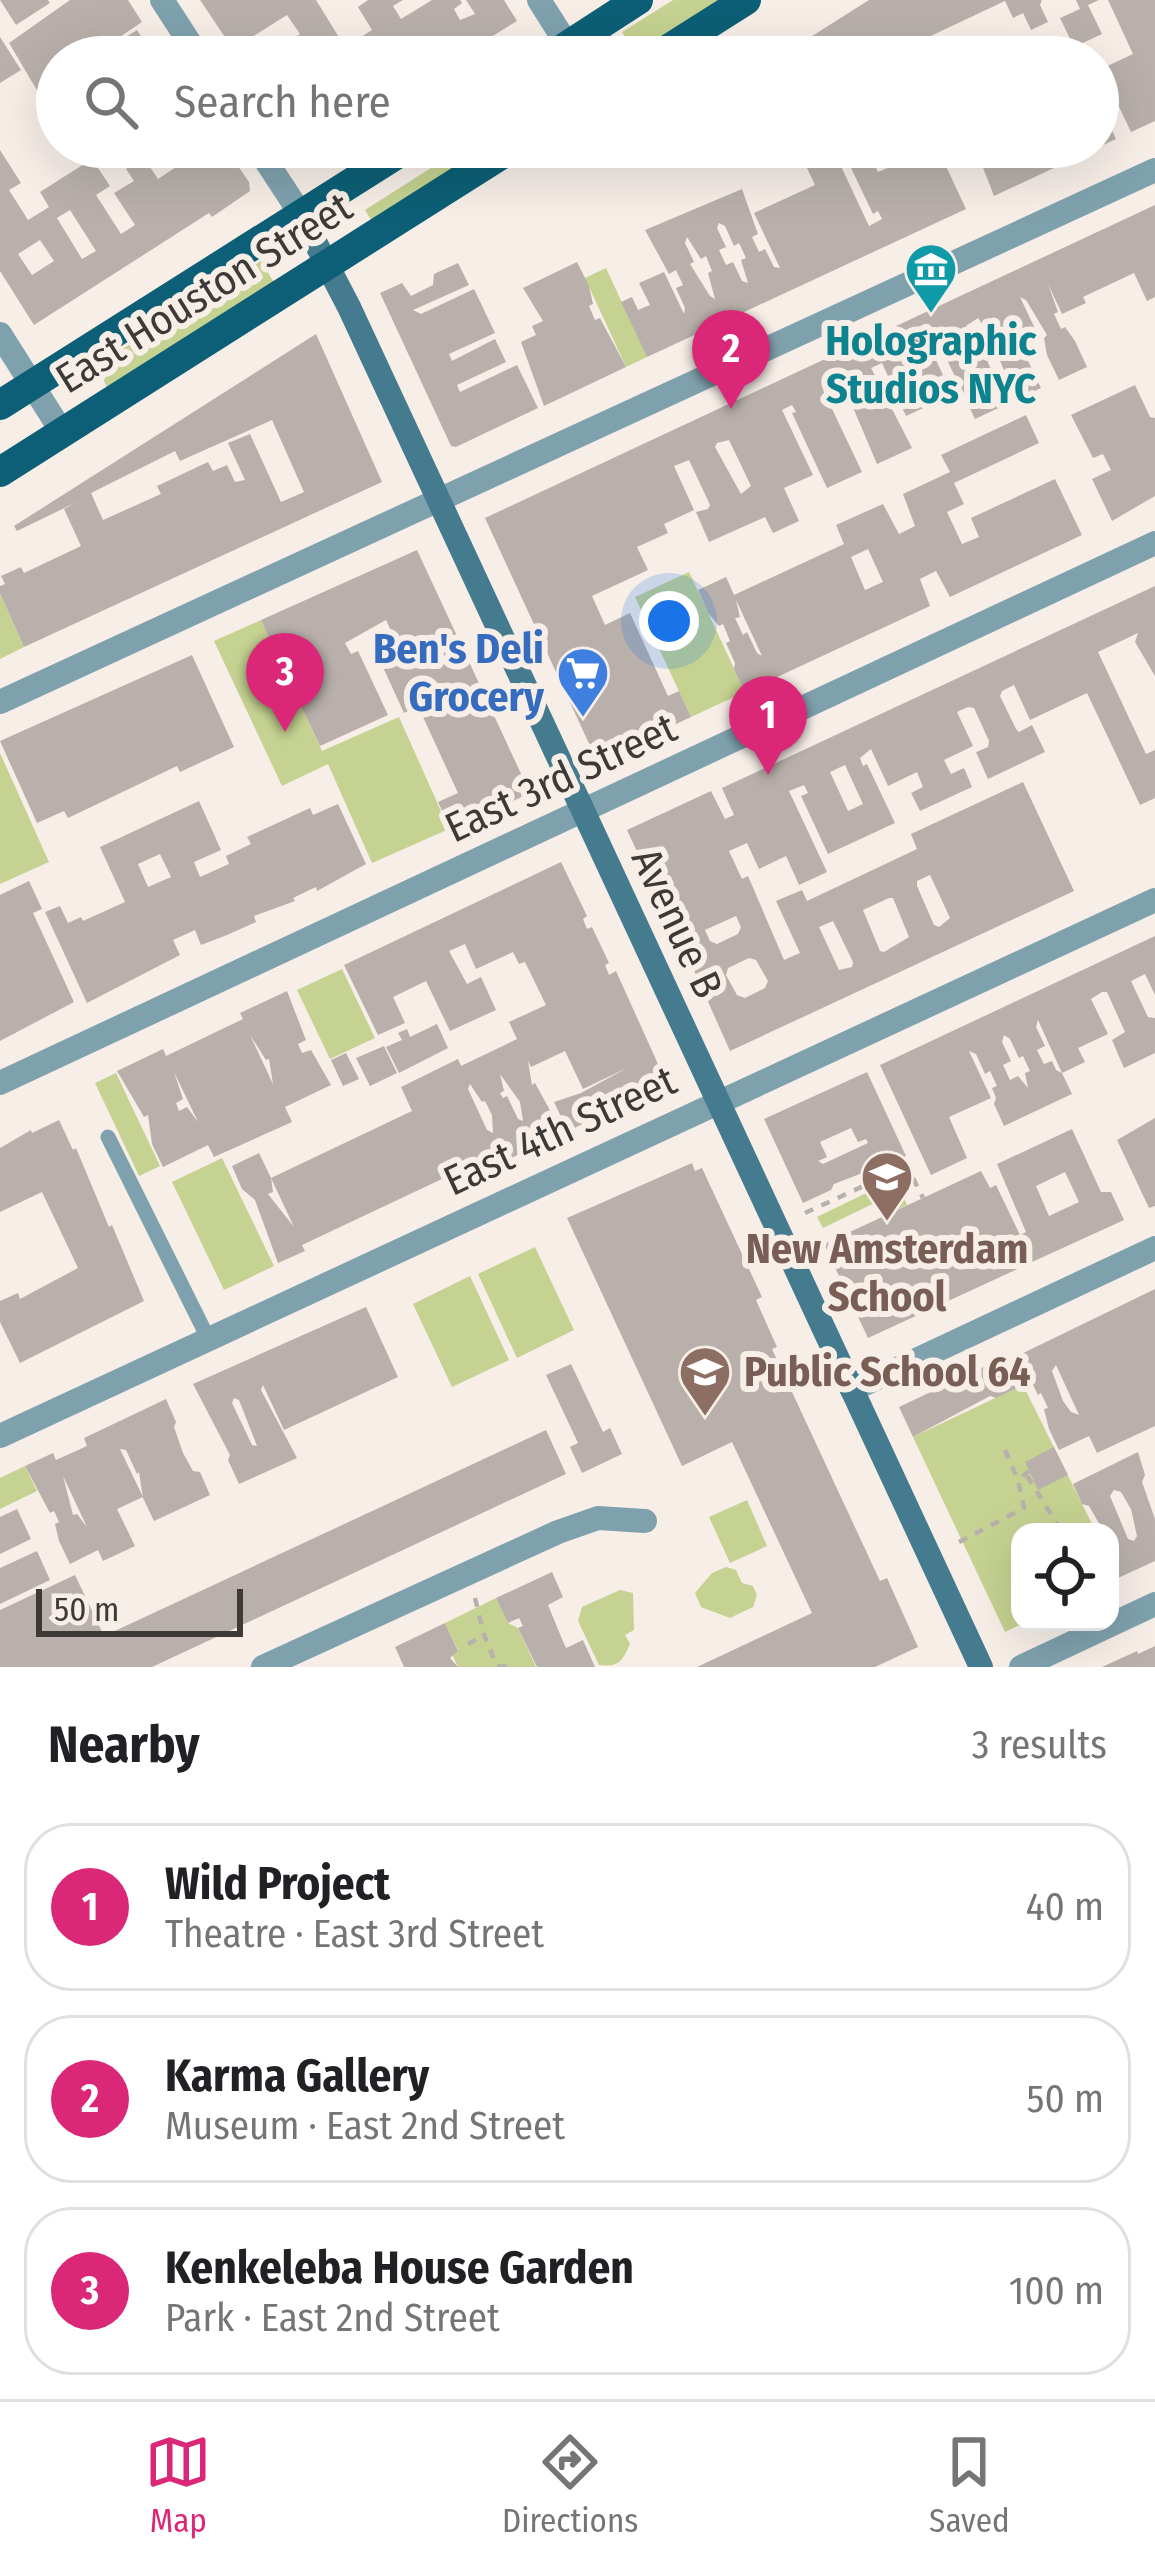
<!DOCTYPE html>
<html lang="en">
<head>
<meta charset="utf-8">
<style>
  body { margin:0; font-family:"Fira Sans Condensed",sans-serif; background:#f6f6f6; color:#202124 }
  .controls { position:absolute; right:36px; bottom:36px; display:grid; overflow:hidden; border-radius:24px; box-shadow:0 12px 48px #0002 }
  .controls button { width:108px; height:108px; display:grid; place-items:center; padding:0; border:0; border-bottom:3px solid #e0e0e0; background:#fff; color:#202124; font:60px sans-serif }
  .scale { position:absolute; left:36px; bottom:30px; width:207px; box-sizing:border-box; padding-left:12px; border:6px solid #3d3937; border-top:0; font-size:33px; line-height:42px; white-space:nowrap; color:#3d3937; -webkit-text-stroke:9px #f7eee8; paint-order:stroke }
  .you { position:absolute; left:669px; top:621px; width:42px; height:42px; margin:-30px; border:9px solid #fff; border-radius:50%; background:#1a73e8; box-shadow:0 0 0 18px #1a73e833 }
  .badge { display:grid; place-items:center; width:78px; height:78px; border-radius:50%; background:#db2777; color:#fff; font-size:39px; font-weight:700 }
  .pin { position:absolute; translate:-50% -99px; filter:drop-shadow(0 3px 6px #0008) }
  .pin::after { content:''; position:absolute; top:63px; width:42px; height:36px; background:inherit; clip-path:polygon(0 0,100% 0,50% 100%) }
  .list { margin:0; padding:0; list-style:none }
  h2 { display:flex; justify-content:space-between; align-items:center; height:156px; margin:0; padding:0 48px; font-size:51px }
  h2 small { font-size:39px; font-weight:400; color:#757577 }
  .list li { display:grid; grid-template-columns:78px 1fr auto; gap:36px; align-items:center; box-sizing:border-box; height:168px; margin:0 24px 24px; padding:0 24px; border:3px solid #e0e0e0; border-radius:48px }
  .list b { display:block; font-size:45px; white-space:nowrap }
  .list p { margin:0; font-size:39px; white-space:nowrap; color:#757577 }
  .list em { font-size:39px; font-style:normal; color:#757577 }
  .icon { flex:none; width:66px; height:66px; fill:none; stroke:currentColor; stroke-width:2; stroke-linecap:round; stroke-linejoin:round }
  .map { position:relative; flex:none; width:1155px; height:1667px; overflow:hidden }
  .search { position:absolute; background:#fff; box-shadow:0 12px 48px #0002; left:36px; right:36px; top:36px; height:132px; display:flex; align-items:center; gap:30px; box-sizing:border-box; padding:0 42px; border-radius:66px; color:#757577; font-size:45px }
  .sheet { height:732px; background:#fff }
  nav { display:flex; justify-content:space-around; align-items:center; box-sizing:border-box; height:168px; border-top:3px solid #e0e0e0; background:#fff; font-size:33px; color:#757577 }
  nav a { display:grid; justify-items:center; gap:6px }
  nav .on { color:#db2777 }
  .map>svg:first-child { display:block }
</style>
</head>
<body>
<div class="map">
<svg width="1155" height="1667" viewBox="0 0 1155 1667">
  <rect width="100%" height="100%" fill="#f7eee8"/>
  <path fill="#c5d291" d="M673 0H724L637 56 622 32Z
    M457 147H478L456 170 373 223 365 210 445 159Z
    M261 261 275 284 108 389 96 366Z
    M606 268 647 357 626 367 585 278Z
    M689 572 745 692 691 717 635 597Z
    M0 593 24 647 0 659Z
    M261 620 322 751 399 717 449 829 372 863 328 764 282 786 214 641Z
    M0 753 49 862 0 884Z
    M342 969 375 1038 330 1059 297 990Z
    M116 1073 160 1166 139 1176 95 1083Z
    M222 1158 274 1266 224 1290 172 1182Z
    M895 1179 907 1205 898 1209 891 1195 823 1228 817 1217Z
    M535 1247 574 1330 517 1358 478 1274Z
    M470 1276 509 1360 452 1387 413 1304Z
    M1023 1385 1096 1532H1020V1622H1026L1005 1632 913 1437Z
    M25 1466 37 1491 0 1509V1478Z
    M747 1500 767 1546 730 1563 709 1517Z
    M726 1567 736 1570 742 1583 753 1586 757 1595 753 1607 730 1618 701 1607 695 1593 712 1573Z
    M620 1590 633 1593 634 1630 625 1635 630 1644C622 1662 619 1667 599 1665L578 1621 582 1607Z
    M496 1598 508 1623 518 1628 536 1667H458L452 1654 458 1650 445 1623Z"/>
  <path fill="#b9b0ab" fill-rule="evenodd" d="M0 0H48L50 3 16 25Z
    M70 0H128L142 22 90 57H57V79L38 92 9 43Z
    M200 0H316L345 47 372 30 358 7 368 0H403L393 6 401 19 432 0H460L462 3 454 9 460 20 475 14 466 0H504L517 21 459 57H292L284 44 300 34 287 15 233 49Z
    M869 0H1042L1040 5 1048 22 1031 30 1023 13 1013 18 1005 1 886 57H779Z
    M1076 0H1099L1088 5 1102 34 1074 47 1060 18 1080 9Z
    M1108 0H1155V121L1131 132 1101 69 1133 54Z
    M137 30 146 44 140 48 146 57H94Z
    M0 37 21 70 0 83Z
    M264 37 277 57H234Z
    M1098 100 1116 139 994 196 975 147H1098Z
    M111 147H140L120 160Z
    M166 147H225L249 182 250 191 212 217 209 213 34 325 0 271V150L21 183 9 190 28 220 49 207 40 192 92 159 110 186 96 195 121 234 135 225 114 193 134 181 126 169 144 158 158 179 179 165 174 158 159 167 152 156ZM70 210 96 251 82 259 57 218ZM40 240 54 261 32 275 18 254Z
    M797 147H832L869 226 882 219 878 211 873 214 841 147H866L878 172 937 147 966 209 647 357 621 302 632 297 638 310 650 305 639 283 664 272 684 314 685 308 676 288 683 285 676 270 669 274 645 230 742 189 758 234 752 237 759 252 765 249 774 267 780 268 754 213 815 185ZM719 223 725 226 734 246 739 243 746 258 741 260 748 283 742 281 733 262 726 265 719 250 726 247 717 228ZM687 237 701 259 706 256 712 271 708 273 715 299 710 296 690 264 694 262 685 243Z
    M1155 205V297L1147 301 1134 273 1083 297 1086 303 1062 314 1048 284 1058 312 1054 314 1061 329 1065 327 1075 341 1087 367 1059 380 1047 355 1044 338 1047 335 1026 300 1020 297 1040 339 1022 348 1041 388 1016 400 999 358 1004 356 978 318 966 326 969 332 973 330 1007 404 975 419 940 345 944 344 941 337 927 341 943 375 920 385 930 405 906 416 882 363 871 368 912 448 877 464 843 384 823 390 862 472 827 488 792 413 796 412 792 405 782 410 813 475 784 488 799 521 773 533 765 517 709 542 696 512 708 509 710 505 689 460 674 466 694 510 664 524 668 533 637 547 648 570 592 596 605 625 630 613 668 696 679 691 691 717 597 761 485 518 870 338 873 344 896 333 894 327ZM729 440 751 486 741 494 715 447 717 443Z
    M577 262 589 286 593 304 589 306 595 320 600 318 626 367 544 406 521 342 536 335 532 326 543 321 523 288Z
    M458 263 469 285 413 310 421 314 474 289 495 333 449 354 452 361 495 339 506 362 457 385 460 392 517 365 538 408 456 447 451 446 380 293 402 283 411 296 433 285 434 274Z
    M316 334 382 482 24 647 0 593V586L5 584 1 576 21 567 24 573 81 546 64 509 79 501 17 531 14 526ZM272 420 304 492 281 502 250 434 228 443 245 480 235 482 227 465 213 471 208 462 157 486 161 494 103 520 91 493 175 451 180 461Z
    M1135 385 1150 417 1155 418V496L1112 521 1092 479 1111 470 1103 454 1093 458 1071 415Z
    M1026 415 1039 443 954 483 964 504 947 512 962 544 979 537 971 518 1055 479 1082 535 950 597 936 571 920 579 930 606 745 692 734 669 735 663 726 643 730 641 723 624 719 626 708 613 698 590 726 577 734 595 844 544 836 525 883 504 899 534 915 526 903 494 950 472 941 455ZM868 549 883 582 865 590 851 557ZM736 600 762 656 757 653 747 632 743 635 735 618 740 617Z
    M417 550 530 793 451 830 438 802 458 793 418 706 404 713 382 665 403 656 386 620 345 643 351 654 358 651 388 715 320 746 290 683 298 679 293 667 284 671 261 620Z
    M1155 586V676L1135 642 1138 633 1098 652 1146 754 1155 750V798L1140 805 1087 693 1030 720 1014 685 1002 691 1000 696 1016 729 1019 732 1032 725 1045 752 988 779 976 752 988 747 989 741 974 708 968 707 957 712 973 746 944 760 951 774 964 768 972 787 920 811 911 793 923 787 917 772 888 786 871 749 860 758 863 766 867 764 895 823 828 854 801 796 808 793 804 785 789 791 827 872 799 885 786 856 759 869 747 843 729 851 742 879 748 876 784 960 800 953 776 901 802 890 807 901 917 849 911 834 1023 782 1074 891 730 1051 656 885 653 886 627 830 711 791 725 819 734 815 722 788ZM845 765 863 804 848 811 830 772ZM930 875 950 918 939 927 934 925 917 886V881ZM889 898H893L909 937 884 952 880 951 863 910ZM736 916 741 927 738 934 717 944 710 941 705 930ZM833 921 853 962 852 967 839 970 819 927ZM749 958 756 960 768 981 765 988 745 998 737 995 726 975 728 968Z
    M192 655 234 747 180 772 177 766 68 818 64 811 37 823 0 741Z
    M199 801 221 850 194 862 200 877 229 864 226 856 251 844 247 837 310 808 313 815 338 804 366 864 317 891 316 887 293 898 295 901 254 916 256 922 227 935 201 945 195 930 173 940 180 955 87 1003 45 912 60 906 68 923 81 917 83 921 125 902 100 847ZM160 854 171 877 148 887 138 864Z
    M561 862 587 916 583 919 587 929 592 927 609 963 605 965 609 975 616 971 667 1084 568 1131 554 1102 581 1093 627 1068 583 1089 565 1051 531 1067 528 1061 532 1085 535 1083 563 1134 477 1174 476 1171 447 1185 444 1178 302 1245 305 1251 278 1263 255 1200 242 1189 232 1166 259 1153 271 1178 273 1192 268 1194 294 1227 271 1178 412 1111 401 1087 458 1059 461 1066 517 1039 509 1022 546 1005 525 962 519 964 513 952 476 969 465 944 449 951 467 984 481 977 496 1010 450 1031 426 981 393 997 405 1023 378 1035 344 965ZM500 1074 520 1102 523 1121 518 1119 507 1096 503 1098 500 1093 504 1091ZM470 1084 482 1102 485 1101 492 1115 493 1133 487 1130 468 1089Z
    M29 881 42 909 33 913 74 1002 0 1041V895Z
    M1155 936V995L1145 974 1131 981 1148 1017 1155 1018V1053L1124 1068 1112 1040 1125 1032 1107 992H1102L1091 999 1108 1034 1078 1048 1085 1062 1062 1073 1072 1094 1004 1126 994 1104 996 1098 992 1088 997 1086 990 1071 985 1074 976 1054 969 1051 991 1098 949 1117 967 1158 931 1175 880 1065ZM1038 1020 1062 1073 1056 1070 1052 1061 1044 1064 1037 1050 1045 1046 1036 1027ZM1004 1035 1010 1039 1019 1058 1023 1056 1030 1071 1025 1073 1028 1088 1018 1076 1010 1080 1003 1065 1011 1061 1002 1042Z
    M287 991 306 1040 298 1044 302 1053 311 1050 331 1085 285 1107 292 1122 214 1157 208 1145 163 1167 152 1144 148 1115 144 1117 117 1071 163 1049 166 1056 243 1019 240 1013ZM250 1035 266 1060 269 1059 273 1084ZM174 1072 198 1122 187 1107 179 1111 176 1103 183 1099Z
    M437 1024 448 1048 399 1073 386 1047 402 1040 398 1033 407 1029 410 1037Z
    M384 1046 397 1073 370 1086 356 1058Z
    M346 1053 359 1079 343 1086 331 1060Z
    M867 1072 906 1156 834 1184 831 1190 803 1203 764 1119ZM851 1128 858 1142 866 1139 868 1143 823 1164 818 1161 827 1157 820 1142Z
    M1155 1118V1206L1149 1208 1117 1140Z
    M59 1120 73 1150 76 1148 109 1227 112 1225 144 1301 20 1363 0 1322V1301L18 1293 20 1299 78 1268 42 1192 0 1212V1148L31 1130 32 1133Z
    M1072 1129 1101 1192H1111L1124 1220 1032 1262 1022 1240 1015 1244 1024 1266 868 1338 824 1244 981 1171 990 1188 996 1185 1020 1235 1026 1232 997 1164ZM1065 1172 1079 1202 1049 1216 1036 1186Z
    M692 1163 695 1171 702 1168 762 1297 756 1300 777 1347 772 1349 880 1581 887 1578 918 1647 875 1667H697L812 1613 732 1442 682 1466 567 1218Z
    M1155 1289V1426L1097 1453 1089 1436 1059 1450 1049 1429 1044 1409 1048 1408 1041 1393 1038 1395 1031 1381 1025 1379 1015 1357ZM1056 1365 1079 1415 1071 1412 1063 1401 1052 1371Z
    M366 1307 398 1377 284 1430 263 1385 261 1390 297 1458 239 1484 228 1460 230 1455 193 1384ZM234 1398 239 1400 257 1446 252 1445 232 1403Z
    M1009 1355 1023 1385 996 1398 990 1396 913 1437 899 1407Z
    M571 1364 603 1432 610 1428 622 1454 582 1473 570 1447 578 1443 546 1375Z
    M166 1399 176 1422 174 1427 183 1453 193 1471 200 1472 210 1495 154 1521 143 1498 139 1472 137 1474 126 1450 120 1449 143 1497 117 1509 135 1546 103 1561 98 1550 70 1564 59 1541 55 1524 59 1522 54 1511 50 1513 25 1466 53 1453 56 1460 87 1446 84 1438ZM63 1476 87 1527 77 1514 73 1515Z
    M546 1430 566 1474 152 1667H0V1610L75 1575 104 1636Z
    M1054 1447 1068 1475 1038 1490 1025 1462Z
    M1138 1452 1145 1475 1142 1482 1155 1519V1561L1118 1578 1110 1562V1532H1104L1089 1506 1082 1504 1073 1484ZM1114 1490 1121 1492 1131 1509 1137 1536 1134 1541 1128 1539 1110 1496Z
    M17 1509 31 1539 0 1554V1517Z
    M37 1551 50 1580 0 1604V1568Z
    M552 1572 563 1597 548 1605 562 1639 566 1648 583 1640 595 1667H537L518 1628 523 1626 519 1618 508 1623 496 1598Z
    M445 1623 458 1651 450 1658 458 1667H404L395 1647Z
    M1155 1646V1667H1102L1137 1651 1138 1654Z"/>
  <g fill="none" stroke-linecap="round" stroke-linejoin="round">
    <path stroke="#b7b0ab" stroke-width="4.5" stroke-dasharray="9 9" stroke-linecap="butt" d="M805 1213 907 1166 923 1198
      M1005 1450 1018 1480
      M1027 1476 1062 1532
      M959 1542 1024 1508 1018 1480 1029 1471
      M475 1598 484 1635 497 1666 511 1667
      M468 1644 484 1635"/>
    <path stroke="#7fa1ae" stroke-width="15" d="M108 1137 208 1338"/>
    <path stroke="#7fa1ae" stroke-width="24" d="M162 0 199 57
      M539 0 575 57
      M257 147 300 213
      M0 334 62 432
      M0 702 1155 170
      M0 1083 1155 543
      M852 1390 1155 1248
      M0 1436 1155 900
      M263 1667 558 1532 598 1518 645 1521
      M1021 1667 1155 1604"/>
    <path stroke="#457b8e" stroke-width="24" d="M300 213 349 307 981 1667"/>
    <path stroke="#0c5f76" stroke-width="30" d="M550 57 638 0
      M656 57 746 0
      M0 405 408 147
      M0 472 513 147"/>
  </g>
  <defs>
    <g id="museum-pin" transform="scale(2.7)"><path d="M0 17L-7.5 6A9.5 9.5 0 1 1 7.5 6Z" fill="#0f9aa8" stroke="#f7eee8"/><path d="M0-6L6-3V-2H-6V-3ZM-5-1h2V3h-2ZM-1-1h2V3h-2ZM3-1h2V3H3ZM-6 4H6V6H-6Z" fill="#fff"/></g>
    <g id="supermarket-pin" transform="scale(2.7)"><path d="M0 17L-7.5 6A9.5 9.5 0 1 1 7.5 6Z" fill="#3f7fe0" stroke="#f7eee8"/><path d="M-6-5.5h2.5l.6 2H6L4.5 2H-2.5L-4.4-4H-6ZM-1.5 3.2a1.3 1.3 0 1 0 .1 0ZM3 3.2a1.3 1.3 0 1 0 .1 0Z" fill="#fff"/></g>
    <g id="school-pin" transform="scale(2.7)"><path d="M0 17L-7.5 6A9.5 9.5 0 1 1 7.5 6Z" fill="#8d6e63" stroke="#f7eee8"/><path d="M0-5L7-2L0 1L-7-2ZM-4 1L0 2.5L4 1V4Q0 6-4 4Z" fill="#fff"/></g>
  </defs>
  <g fill-rule="evenodd">
    <use href="#museum-pin" x="931" y="269"/>
    <use href="#supermarket-pin" x="583" y="673"/>
    <use href="#school-pin" x="887" y="1177"/>
    <use href="#school-pin" x="705" y="1372"/>
  </g>
  <g text-anchor="middle" dominant-baseline="central" stroke-width="12" stroke-linejoin="round" paint-order="stroke">
    <g font-size="42" fill="#3d3937" stroke="#f7eee8">
      <text transform="translate(204 293) rotate(-32)">East Houston Street</text>
      <text transform="translate(561 778) rotate(-25)">East 3rd Street</text>
      <text transform="translate(677 923) rotate(65)">Avenue B</text>
      <text transform="translate(560 1131) rotate(-25)">East 4th Street</text>
    </g>
    <g font-size="42" font-weight="bold" fill="#0d838f" stroke="#f7eee8">
      <text x="931" y="341">Holographic<tspan x="931" dy="48">Studios NYC</tspan></text>
    </g>
    <g font-size="42" font-weight="bold" fill="#366cbe" stroke="#f7eee8" text-anchor="end">
      <text x="544" y="649">Ben's Deli<tspan x="544" dy="48">Grocery</tspan></text>
    </g>
    <g font-size="42" font-weight="bold" fill="#785e54" stroke="#f7eee8">
      <text x="887" y="1249">New Amsterdam<tspan x="887" dy="48">School</tspan></text>
      <text x="744" y="1372" text-anchor="start">Public School 64</text>
    </g>
  </g>
</svg>
<div class="controls">
<button><svg class="icon" aria-label="locate" viewBox="0 0 24 24"><circle cx="12" cy="12" r="6"/><path d="M12 2v4M12 18v4M2 12h4M18 12h4"/></svg></button>
</div>
<div class="scale">50 m</div>
<div class="you"></div>
<div class="pin badge" style="left:768px;top:775px">1</div>
<div class="pin badge" style="left:731px;top:409px">2</div>
<div class="pin badge" style="left:285px;top:732px">3</div>
<div class="search"><svg class="icon" aria-label="search" viewBox="0 0 24 24"><circle cx="10" cy="10" r="6"/><path d="M15 15l6 6"/></svg>Search here</div>
</div>
<section class="sheet">
<h2>Nearby<small>3 results</small></h2>
<ul class="list">
<li><span class="badge">1</span><div><b>Wild Project</b><p>Theatre · East 3rd Street</p></div><em>40 m</em></li>
<li><span class="badge">2</span><div><b>Karma Gallery</b><p>Museum · East 2nd Street</p></div><em>50 m</em></li>
<li><span class="badge">3</span><div><b>Kenkeleba House Garden</b><p>Park · East 2nd Street</p></div><em>100 m</em></li>
</ul>
</section>
<nav>
<a class="on"><svg class="icon" aria-label="map" viewBox="0 0 24 24"><path d="M3 6l6-2 6 2 6-2v14l-6 2-6-2-6 2zM9 4v14M15 6v14"/></svg>Map</a>
<a><svg class="icon" aria-label="directions" viewBox="0 0 24 24"><path d="M12 3l9 9-9 9-9-9zM9 14v-3h6M13 9l2 2-2 2"/></svg>Directions</a>
<a><svg class="icon" aria-label="saved" viewBox="0 0 24 24"><path d="M7 4h10v16l-5-4-5 4z"/></svg>Saved</a>
</nav>
</body>
</html>
